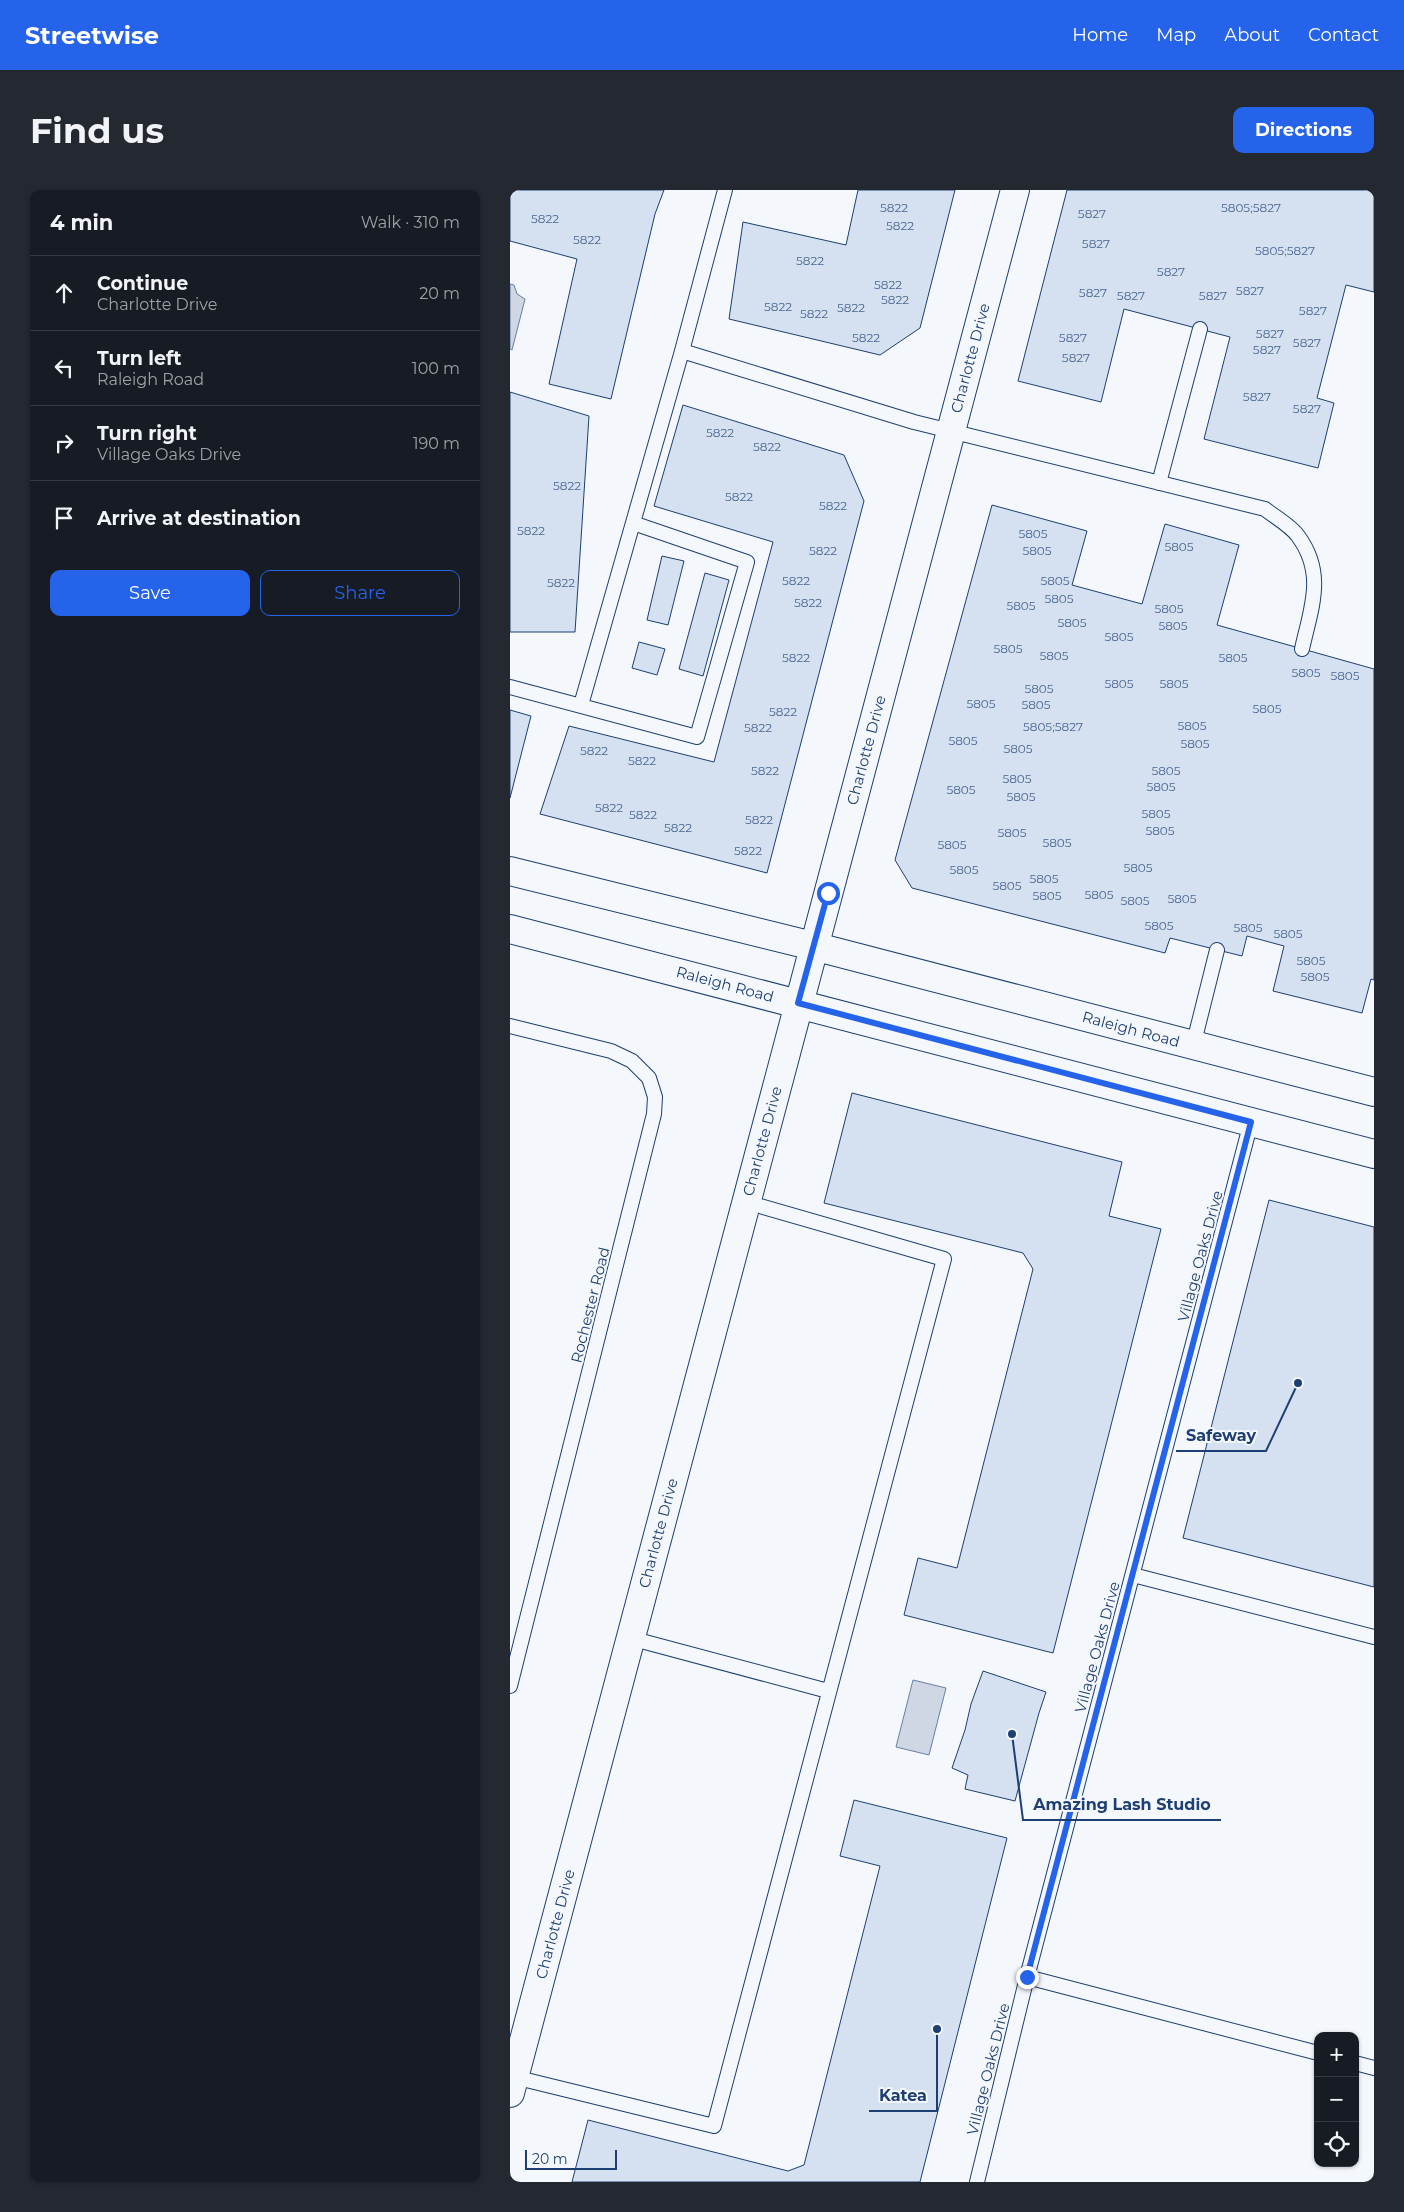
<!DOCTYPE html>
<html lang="en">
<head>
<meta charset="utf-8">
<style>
  body { margin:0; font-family:Montserrat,sans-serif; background:#242831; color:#f1f3f6 }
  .controls { position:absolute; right:15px; bottom:15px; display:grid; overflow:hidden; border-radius:10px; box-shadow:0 1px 4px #0004 }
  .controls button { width:45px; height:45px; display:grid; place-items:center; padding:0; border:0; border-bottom:1px solid #363941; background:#171b24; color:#f1f3f6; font:25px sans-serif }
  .scale { position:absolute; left:15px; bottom:12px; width:92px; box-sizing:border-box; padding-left:5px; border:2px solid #1d3f73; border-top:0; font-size:14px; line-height:18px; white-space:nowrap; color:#1d3f73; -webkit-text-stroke:4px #f4f7fb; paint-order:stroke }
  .stop { position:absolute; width:15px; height:15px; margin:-11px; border:4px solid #2563eb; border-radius:50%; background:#fff }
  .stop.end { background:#2563eb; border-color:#fff; box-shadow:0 1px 5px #0008 }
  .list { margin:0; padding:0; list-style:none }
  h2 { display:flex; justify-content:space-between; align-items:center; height:65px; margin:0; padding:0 20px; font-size:21px }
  h2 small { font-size:16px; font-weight:400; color:#9ea1a6 }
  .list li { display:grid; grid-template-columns:32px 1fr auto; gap:15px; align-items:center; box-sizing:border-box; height:75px; padding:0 20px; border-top:1px solid #363941 }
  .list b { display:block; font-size:19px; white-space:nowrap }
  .list p { margin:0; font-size:16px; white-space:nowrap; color:#9ea1a6 }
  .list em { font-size:16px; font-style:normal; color:#9ea1a6 }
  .actions { display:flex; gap:10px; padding:15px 20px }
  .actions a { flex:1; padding:11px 0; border:1px solid #2563eb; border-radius:10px; text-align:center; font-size:18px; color:#2563eb }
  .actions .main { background:#2563eb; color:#fff }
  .icon { flex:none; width:28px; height:28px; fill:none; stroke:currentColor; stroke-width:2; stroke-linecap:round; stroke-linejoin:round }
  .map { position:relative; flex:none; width:864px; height:1992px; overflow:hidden; border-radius:10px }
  header { display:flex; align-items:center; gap:30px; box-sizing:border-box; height:70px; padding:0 25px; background:#2563eb; color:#fff }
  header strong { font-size:24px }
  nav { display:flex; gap:28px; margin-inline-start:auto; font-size:18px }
  .intro { display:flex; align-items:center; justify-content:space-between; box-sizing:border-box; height:120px; padding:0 30px }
  h1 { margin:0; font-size:35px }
  .button { padding:12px 22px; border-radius:10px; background:#2563eb; color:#fff; font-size:18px; font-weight:700 }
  main { display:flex; gap:30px; padding:0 30px }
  aside { flex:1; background:#171b24; border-radius:10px; box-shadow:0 1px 4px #0004 }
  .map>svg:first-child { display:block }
</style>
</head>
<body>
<header>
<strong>Streetwise</strong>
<nav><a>Home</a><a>Map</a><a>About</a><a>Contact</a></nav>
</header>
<div class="intro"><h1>Find us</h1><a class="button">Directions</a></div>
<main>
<aside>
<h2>4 min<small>Walk · 310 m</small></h2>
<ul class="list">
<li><svg class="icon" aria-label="ahead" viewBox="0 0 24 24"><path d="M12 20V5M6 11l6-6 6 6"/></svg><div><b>Continue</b><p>Charlotte Drive</p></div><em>20 m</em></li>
<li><svg class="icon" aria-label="left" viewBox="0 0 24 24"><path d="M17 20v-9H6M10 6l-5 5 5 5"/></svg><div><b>Turn left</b><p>Raleigh Road</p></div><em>100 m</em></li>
<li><svg class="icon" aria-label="right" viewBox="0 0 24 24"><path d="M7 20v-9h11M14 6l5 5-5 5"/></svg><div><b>Turn right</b><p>Village Oaks Drive</p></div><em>190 m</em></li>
<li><svg class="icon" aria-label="arrive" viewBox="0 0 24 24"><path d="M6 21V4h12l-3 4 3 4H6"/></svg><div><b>Arrive at destination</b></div></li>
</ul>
<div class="actions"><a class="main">Save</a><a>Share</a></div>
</aside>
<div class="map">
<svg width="864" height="1992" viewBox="0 0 864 1992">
  <rect width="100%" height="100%" fill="#f4f7fb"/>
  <path fill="#cfd7e4" stroke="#687fa3" d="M0 94 4 95 7 104 15 109 2 160 0 159Z
    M403 1490 436 1498 419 1565 386 1557Z"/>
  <path fill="#d5e0f0" stroke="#1d3f73" d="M0 0H154L145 24 101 209 39 194 67 69 0 51Z
    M348 0H445L410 138 370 165 219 129 233 32 336 55Z
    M557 0H864V102L836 95 807 208 824 213 808 278 694 249 720 147 614 119 591 212 508 191Z
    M0 202 79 226 65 442H0Z
    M173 215 334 265 354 311 257 683 30 624 59 536 204 572 263 352 144 316Z
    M482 315 577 341 562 395 632 414 655 334 729 355 707 435 864 479V790L861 789 852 823 763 801 774 756 737 746 732 766 660 748 655 763 402 698 385 670Z
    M152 366 174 371 158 435 137 430Z
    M195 383 219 390 193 486 169 479Z
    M129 452 155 459 147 485 122 478Z
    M0 520 21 526 0 608Z
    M342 903 612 972 599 1026 651 1039 543 1463 394 1425 408 1368 447 1378 523 1079 513 1063 314 1013Z
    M759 1010 864 1037V1397L673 1348Z
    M473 1481 536 1502 529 1523 505 1611 455 1599 458 1585 442 1578 455 1540 461 1514Z
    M344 1610 497 1648 410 1992H62L78 1930 278 1981 294 1975 370 1676 330 1666Z"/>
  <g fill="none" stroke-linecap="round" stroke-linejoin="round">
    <g stroke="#1d3f73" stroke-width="16">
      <path id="service" d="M172 161 404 232 755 319C765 327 781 336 788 346 816 384 801 418 792 459
        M649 293 690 139
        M0 497 187 547 237 372 123 333
        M71 515 172 161 215 0
        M0 836 101 861 122 871 139 888 145 907 144 924 0 1496
        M683 856 707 760
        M623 1385 864 1447
        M120 1448 318 1501
        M517 1787 808 1863
        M845 1873 864 1878
        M4 1887 204 1936 434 1069 236 1012
        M467 1992 517 1787 741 932"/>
    </g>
    <g stroke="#1d3f73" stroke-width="30">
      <path id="tertiary" d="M0 681 303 756 864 902
        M0 739 864 964
        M0 1903 505 0"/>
    </g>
    <use href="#service" stroke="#f4f7fb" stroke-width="14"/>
    <use href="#tertiary" stroke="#f4f7fb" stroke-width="28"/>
  </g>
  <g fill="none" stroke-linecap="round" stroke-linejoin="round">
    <path stroke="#2563eb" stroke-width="6" d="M318 703 288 813 741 932 517 1787"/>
  </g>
  <g text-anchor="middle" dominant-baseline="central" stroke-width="4" stroke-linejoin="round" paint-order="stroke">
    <g font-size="12" fill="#4b6792">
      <text x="384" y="17">5822</text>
      <text x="741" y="17">5805;5827</text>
      <text x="582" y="23">5827</text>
      <text x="35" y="28">5822</text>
      <text x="390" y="35">5822</text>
      <text x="77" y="49">5822</text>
      <text x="586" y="53">5827</text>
      <text x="775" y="60">5805;5827</text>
      <text x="300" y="70">5822</text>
      <text x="661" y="81">5827</text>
      <text x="378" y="94">5822</text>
      <text x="740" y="100">5827</text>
      <text x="583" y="102">5827</text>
      <text x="621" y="105">5827</text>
      <text x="703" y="105">5827</text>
      <text x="385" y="109">5822</text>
      <text x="268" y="116">5822</text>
      <text x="341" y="117">5822</text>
      <text x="803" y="120">5827</text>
      <text x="304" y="123">5822</text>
      <text x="760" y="143">5827</text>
      <text x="356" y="147">5822</text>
      <text x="563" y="147">5827</text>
      <text x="797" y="152">5827</text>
      <text x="757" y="159">5827</text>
      <text x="566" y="167">5827</text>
      <text x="747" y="206">5827</text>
      <text x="797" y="218">5827</text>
      <text x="210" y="242">5822</text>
      <text x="257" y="256">5822</text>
      <text x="57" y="295">5822</text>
      <text x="229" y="306">5822</text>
      <text x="323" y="315">5822</text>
      <text x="21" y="340">5822</text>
      <text x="523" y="343">5805</text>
      <text x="669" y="356">5805</text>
      <text x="313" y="360">5822</text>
      <text x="527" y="360">5805</text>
      <text x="286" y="390">5822</text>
      <text x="545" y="390">5805</text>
      <text x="51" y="392">5822</text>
      <text x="549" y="408">5805</text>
      <text x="298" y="412">5822</text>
      <text x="511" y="415">5805</text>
      <text x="659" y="418">5805</text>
      <text x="562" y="432">5805</text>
      <text x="663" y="435">5805</text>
      <text x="609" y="446">5805</text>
      <text x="498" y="458">5805</text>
      <text x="544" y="465">5805</text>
      <text x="286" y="467">5822</text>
      <text x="723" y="467">5805</text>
      <text x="796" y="482">5805</text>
      <text x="835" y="485">5805</text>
      <text x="609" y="493">5805</text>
      <text x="664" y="493">5805</text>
      <text x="529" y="498">5805</text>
      <text x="471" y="513">5805</text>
      <text x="526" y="514">5805</text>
      <text x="757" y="518">5805</text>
      <text x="273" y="521">5822</text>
      <text x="682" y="535">5805</text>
      <text x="543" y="536">5805;5827</text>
      <text x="248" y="537">5822</text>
      <text x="453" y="550">5805</text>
      <text x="685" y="553">5805</text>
      <text x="508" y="558">5805</text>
      <text x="84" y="560">5822</text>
      <text x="132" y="570">5822</text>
      <text x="255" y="580">5822</text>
      <text x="656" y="580">5805</text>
      <text x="507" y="588">5805</text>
      <text x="651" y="596">5805</text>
      <text x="451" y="599">5805</text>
      <text x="511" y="606">5805</text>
      <text x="99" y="617">5822</text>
      <text x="646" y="623">5805</text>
      <text x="133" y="624">5822</text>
      <text x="249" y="629">5822</text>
      <text x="168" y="637">5822</text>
      <text x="650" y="640">5805</text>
      <text x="502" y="642">5805</text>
      <text x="547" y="652">5805</text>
      <text x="442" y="654">5805</text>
      <text x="238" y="660">5822</text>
      <text x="628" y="677">5805</text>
      <text x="454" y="679">5805</text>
      <text x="534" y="688">5805</text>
      <text x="497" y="695">5805</text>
      <text x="589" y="704">5805</text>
      <text x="537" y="705">5805</text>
      <text x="672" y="708">5805</text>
      <text x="625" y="710">5805</text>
      <text x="649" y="735">5805</text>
      <text x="738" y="737">5805</text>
      <text x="778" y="743">5805</text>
      <text x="801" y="770">5805</text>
      <text x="805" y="786">5805</text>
    </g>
    <g font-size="15" fill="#1d3f73" stroke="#f4f7fb">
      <text transform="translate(460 168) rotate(-75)">Charlotte Drive</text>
      <text transform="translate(356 560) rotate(-75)">Charlotte Drive</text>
      <text transform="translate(215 794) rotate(15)">Raleigh Road</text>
      <text transform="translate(621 839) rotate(15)">Raleigh Road</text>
      <text transform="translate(252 951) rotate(-75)">Charlotte Drive</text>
      <text transform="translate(690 1066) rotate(-75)">Village Oaks Drive</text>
      <text transform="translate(80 1115) rotate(-76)">Rochester Road</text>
      <text transform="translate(148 1343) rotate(-75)">Charlotte Drive</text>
      <text transform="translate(587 1457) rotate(-75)">Village Oaks Drive</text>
      <text transform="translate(45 1734) rotate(-75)">Charlotte Drive</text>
      <text transform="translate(478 1879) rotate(-76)">Village Oaks Drive</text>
    </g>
  </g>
  <path fill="none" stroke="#1d3f73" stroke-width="2" d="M788 1193L756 1261H666M502 1544L513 1630H711M427 1839L427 1921H359"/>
  <g fill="#1d3f73" stroke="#f4f7fb" stroke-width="2">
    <circle cx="788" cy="1193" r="5"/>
    <circle cx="502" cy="1544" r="5"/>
    <circle cx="427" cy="1839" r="5"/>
  </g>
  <g font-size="16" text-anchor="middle" font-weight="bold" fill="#1d3f73" stroke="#f4f7fb" stroke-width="4" stroke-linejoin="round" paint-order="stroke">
    <text x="711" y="1251">Safeway</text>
    <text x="612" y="1620">Amazing Lash Studio</text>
    <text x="393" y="1911">Katea</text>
  </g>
</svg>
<div class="controls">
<button>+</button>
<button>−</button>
<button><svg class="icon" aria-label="locate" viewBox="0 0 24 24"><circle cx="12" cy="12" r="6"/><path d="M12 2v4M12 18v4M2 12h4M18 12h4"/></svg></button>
</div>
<div class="scale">20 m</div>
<div class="stop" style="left:318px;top:703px"></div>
<div class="stop end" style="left:517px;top:1787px"></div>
</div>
</main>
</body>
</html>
